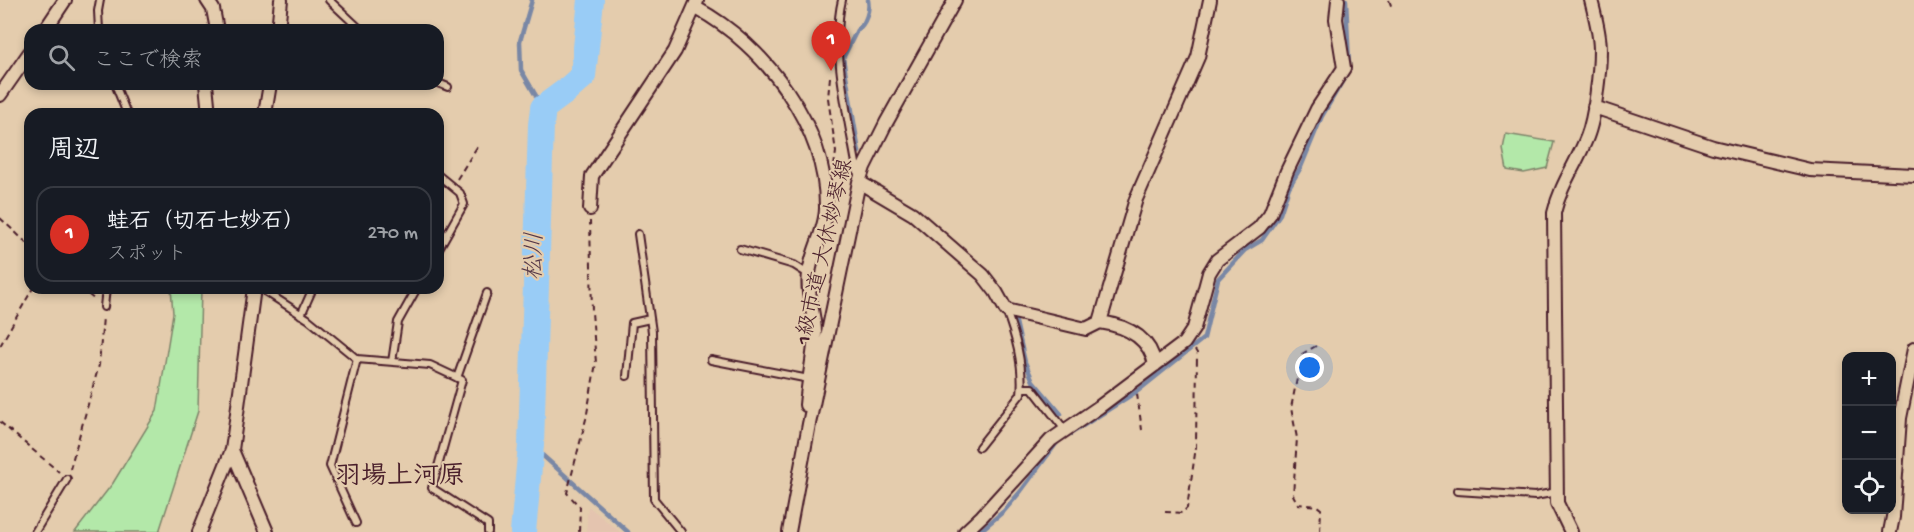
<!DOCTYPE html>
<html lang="ja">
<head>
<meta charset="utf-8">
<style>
  body { margin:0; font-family:"Gochi Hand","Klee One",sans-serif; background:#242831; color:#f1f3f6 }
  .controls { position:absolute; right:18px; bottom:18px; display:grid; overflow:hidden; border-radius:12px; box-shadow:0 3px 9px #0003 }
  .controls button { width:54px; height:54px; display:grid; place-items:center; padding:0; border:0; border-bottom:2px solid #363941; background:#171b24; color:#f1f3f6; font:30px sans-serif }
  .you { position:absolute; left:1310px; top:368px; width:21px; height:21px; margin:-15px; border:4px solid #fff; border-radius:50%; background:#1a73e8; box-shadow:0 0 0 9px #1a73e833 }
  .badge { display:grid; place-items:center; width:39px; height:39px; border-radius:50%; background:#d93025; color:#fff; font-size:20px; font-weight:700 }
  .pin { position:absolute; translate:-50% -50px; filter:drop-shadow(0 2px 3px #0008) }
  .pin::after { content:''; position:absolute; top:32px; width:21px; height:18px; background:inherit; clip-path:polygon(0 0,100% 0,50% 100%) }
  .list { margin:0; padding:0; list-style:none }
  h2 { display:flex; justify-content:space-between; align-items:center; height:78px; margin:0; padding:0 24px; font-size:26px }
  h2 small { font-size:20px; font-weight:400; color:#9ea1a6 }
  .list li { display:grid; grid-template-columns:39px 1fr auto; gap:18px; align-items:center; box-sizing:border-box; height:96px; margin:0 12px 12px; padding:0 12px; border:2px solid #363941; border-radius:18px }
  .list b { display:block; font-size:22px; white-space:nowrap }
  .list p { margin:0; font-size:20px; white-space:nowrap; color:#9ea1a6 }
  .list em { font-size:20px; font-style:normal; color:#9ea1a6 }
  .icon { flex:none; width:33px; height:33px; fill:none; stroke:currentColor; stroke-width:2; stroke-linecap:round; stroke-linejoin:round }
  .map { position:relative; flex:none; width:1914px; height:532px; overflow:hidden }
  .search { position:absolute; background:#171b24; box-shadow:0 3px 9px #0003; left:24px; top:24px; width:420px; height:66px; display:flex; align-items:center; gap:15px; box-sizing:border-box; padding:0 21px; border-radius:18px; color:#9ea1a6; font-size:22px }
  .panel { position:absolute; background:#171b24; box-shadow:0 3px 9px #0003; left:24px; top:108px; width:420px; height:186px; border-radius:18px }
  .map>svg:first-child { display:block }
</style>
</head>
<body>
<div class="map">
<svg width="1914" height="532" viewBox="0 0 1914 532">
  <rect width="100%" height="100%" fill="#e4ccad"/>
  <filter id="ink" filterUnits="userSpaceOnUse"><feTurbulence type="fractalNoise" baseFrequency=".0167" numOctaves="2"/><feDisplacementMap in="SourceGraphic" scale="12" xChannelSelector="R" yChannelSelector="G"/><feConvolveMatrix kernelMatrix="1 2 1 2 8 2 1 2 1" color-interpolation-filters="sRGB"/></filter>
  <g filter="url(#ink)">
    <path fill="#e4c4af" d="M588 506 620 532H586Z"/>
    <path fill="#b3e8a9" stroke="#7e846a" stroke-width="1.5" d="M1506 134 1554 142 1547 168 1524 173 1507 170 1503 149Z
      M171 288H201L198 411 159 532H75L113 483 157 411 173 313Z"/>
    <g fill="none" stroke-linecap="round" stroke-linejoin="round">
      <path stroke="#7987a5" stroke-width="4.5" d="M532 0 520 41 521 70 543 108
        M1346 0 1349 64
        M859 152 843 58 857 30C866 24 870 10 868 0
        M1015 318 1025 362 1033 381 1061 414
        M1070 434 1139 390 1204 338 1218 279 1245 250 1262 240 1280 214 1289 187 1301 167 1322 116 1346 75
        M531 445 628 532
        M979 532 1004 511 1021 491 1056 444"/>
      <path stroke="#99ccf6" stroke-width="26" d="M523 532 531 445 541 125 543 108 566 91 583 76 591 0"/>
      <g stroke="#4a1f2b" stroke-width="10">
        <path id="service" d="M329 0 361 30
          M842 0C830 48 850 125 858 175
          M99 30 98 11 100 0
          M438 83 448 87
          M115 84 127 114
          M438 175 460 193 464 204 438 250
          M638 234 652 332 654 499 681 532
          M740 249 794 265 808 274
          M260 288 308 319 357 359 430 365 462 380 432 488 488 524V532
          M104 307 106 288
          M301 315 313 288
          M711 360 809 379
          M392 362 398 322 417 288
          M627 376 632 323 650 319
          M457 378 487 293
          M1022 388H1032L1065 430
          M979 447 1021 394C1024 367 1016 337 1006 311
          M1457 491 1535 496 1557 492
          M356 523 330 466 357 359
          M35 532 67 479"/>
      </g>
      <g stroke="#4a1f2b" stroke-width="16">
        <path id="minor" d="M207 0 213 9 217 30
          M696 8C765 45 827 127 826 208 826 230 811 252 809 274 806 293 815 314 815 333 814 357 808 381 806 405
          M45 30 65 0
          M278 30 281 0
          M206 84 209 114
          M0 95 30 52
          M1594 107 1713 147 1810 170 1914 175
          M265 114 270 84
          M859 182 913 214 983 275 996 292 1006 310 1086 329 1100 322 1136 199 1198 57 1210 0
          M590 209 592 176 675 51 697 1
          M1100 322C1127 326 1150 337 1155 365
          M232 450 267 532
          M199 532 232 450 254 288
          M789 532 809 424 859 182 864 167 886 123 955 0
          M965 532 982 516 1051 440 1099 407 1184 343 1194 328 1209 273 1217 260 1259 228 1270 214 1287 171 1317 109 1344 68 1336 19 1338 0
          M1571 532 1557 503 1554 213C1561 183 1576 165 1587 137 1595 117 1600 72 1600 50 1600 33 1595 16 1591 0
          M1890 532 1893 517 1900 418 1914 349"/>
      </g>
      <path stroke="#4a1f2b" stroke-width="2" stroke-dasharray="6 4.5" stroke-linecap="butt" d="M1389 0 1392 8
        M830 77 828 98 836 152 834 166
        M457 179 477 147
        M0 218 30 246
        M80 288 95 300
        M0 346 33 288
        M1316 346 1302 354 1291 408 1297 438 1293 495 1298 504 1317 506 1321 509 1320 532
        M1137 394 1142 430
        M0 422 59 472
        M70 469 99 365 103 317
        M1165 512 1182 513 1187 508 1196 447 1197 353 1195 350
        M579 532 580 507 567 493 586 419 596 363 592 312 590 221"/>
      <use href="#service" stroke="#e4ccad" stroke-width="6"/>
      <use href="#minor" stroke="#e4ccad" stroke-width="12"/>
    </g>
  </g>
  <g text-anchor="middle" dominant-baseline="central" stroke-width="4.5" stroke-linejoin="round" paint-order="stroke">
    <g font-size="22" fill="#4a1f2b" stroke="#e4ccad">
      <text transform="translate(826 252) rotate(-77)">1級市道 大休妙琴線</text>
    </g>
    <g font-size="24" font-style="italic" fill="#563949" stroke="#e4ccad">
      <text transform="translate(536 256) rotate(-88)">松川</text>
    </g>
    <g font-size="26" font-weight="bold" fill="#4a1f2b" stroke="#e4ccad">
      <text x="400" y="478">羽場上河原</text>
    </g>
  </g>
</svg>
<div class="controls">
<button>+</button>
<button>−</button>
<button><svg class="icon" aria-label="locate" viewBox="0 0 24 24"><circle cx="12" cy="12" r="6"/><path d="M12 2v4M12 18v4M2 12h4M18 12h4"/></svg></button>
</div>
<div class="you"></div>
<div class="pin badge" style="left:831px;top:71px">1</div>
<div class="search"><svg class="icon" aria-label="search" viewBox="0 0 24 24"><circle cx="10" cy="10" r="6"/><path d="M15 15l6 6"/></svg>ここで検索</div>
<section class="panel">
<h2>周辺<small></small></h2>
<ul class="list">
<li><span class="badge">1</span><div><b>蛙石（切石七妙石）</b><p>スポット</p></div><em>270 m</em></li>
</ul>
</section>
</div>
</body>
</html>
